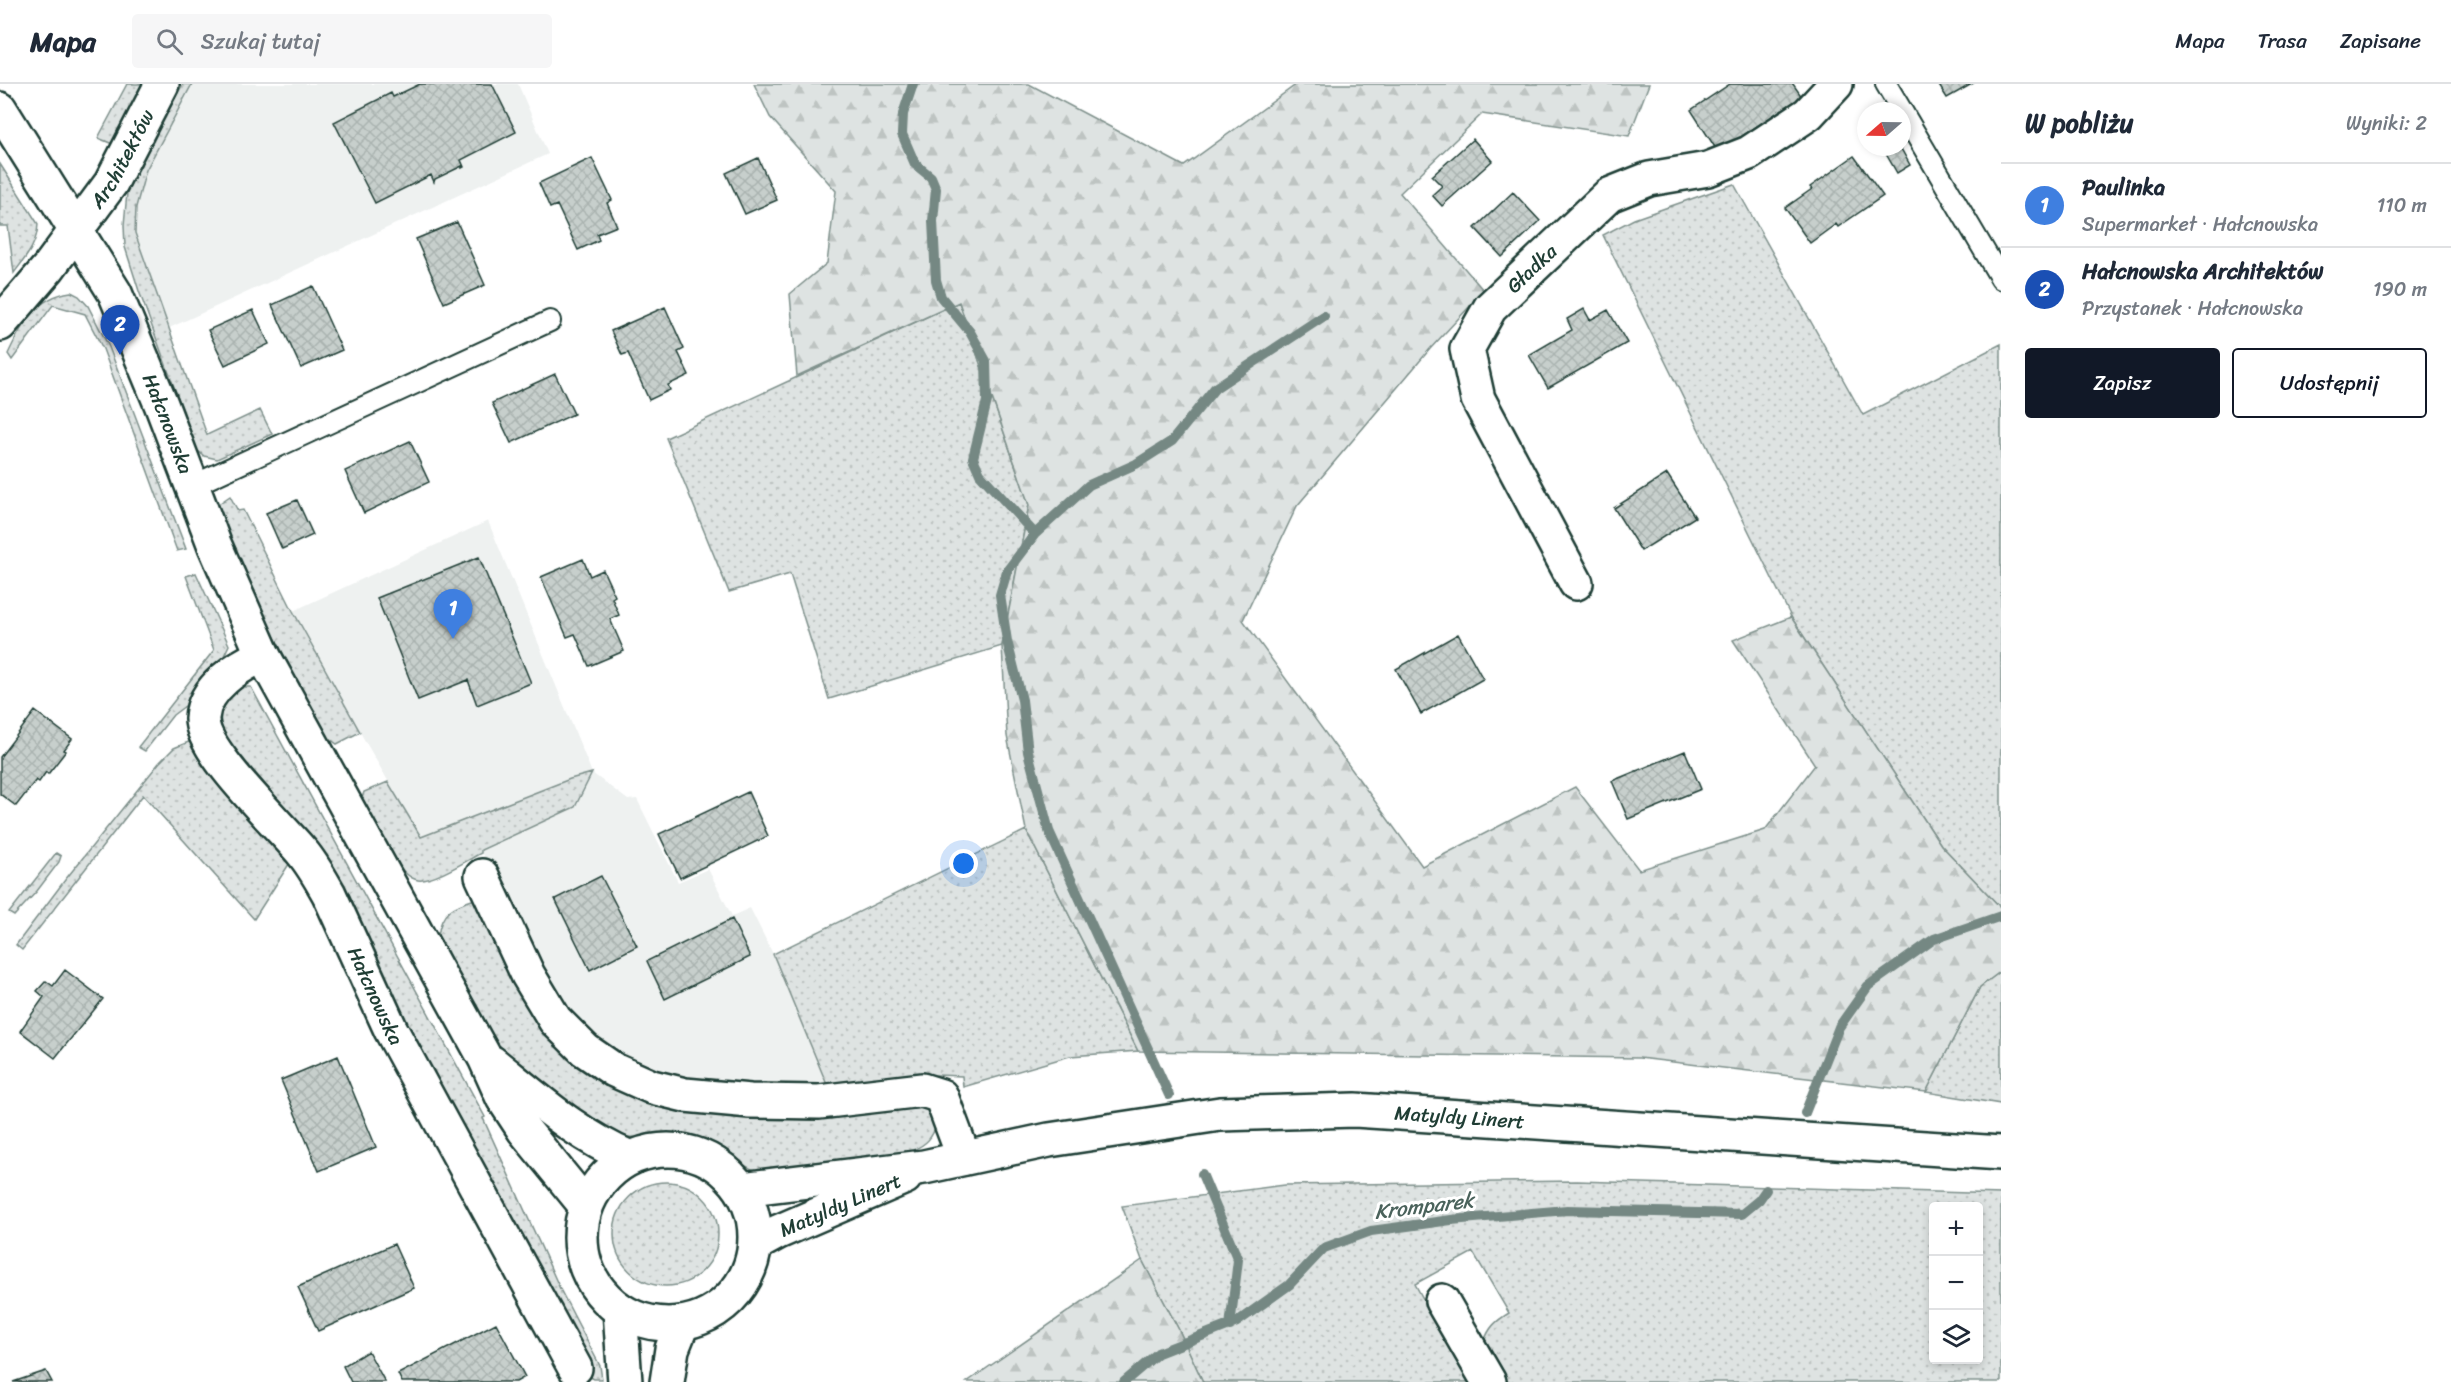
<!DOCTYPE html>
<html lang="pl">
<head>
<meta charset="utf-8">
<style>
  body { margin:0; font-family:Sriracha,sans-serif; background:#f6f6f7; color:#1f2937 }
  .controls { position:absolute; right:18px; bottom:18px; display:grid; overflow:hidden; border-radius:6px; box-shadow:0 3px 9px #0003 }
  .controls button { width:54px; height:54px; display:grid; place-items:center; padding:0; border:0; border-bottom:2px solid #e0e1e3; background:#fff; color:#1f2937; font:30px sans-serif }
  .compass { position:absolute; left:1857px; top:18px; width:54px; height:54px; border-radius:50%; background:#fff; box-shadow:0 3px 9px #0003; rotate:250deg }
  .you { position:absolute; left:964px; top:780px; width:21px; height:21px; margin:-15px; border:4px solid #fff; border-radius:50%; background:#1a73e8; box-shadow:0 0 0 9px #1a73e833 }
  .badge { display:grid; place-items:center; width:39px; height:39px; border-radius:50%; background:#111827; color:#fff; font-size:20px; font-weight:700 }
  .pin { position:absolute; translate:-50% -50px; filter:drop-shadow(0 2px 3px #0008) }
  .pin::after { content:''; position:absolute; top:32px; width:21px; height:18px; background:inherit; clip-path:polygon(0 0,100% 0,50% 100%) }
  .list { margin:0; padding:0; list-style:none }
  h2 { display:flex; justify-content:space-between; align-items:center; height:78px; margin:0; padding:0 24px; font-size:26px }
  h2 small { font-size:20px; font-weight:400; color:#747a83 }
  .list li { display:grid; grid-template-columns:39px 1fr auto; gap:18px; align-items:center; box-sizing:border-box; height:84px; padding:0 24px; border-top:2px solid #e0e1e3 }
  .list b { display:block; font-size:22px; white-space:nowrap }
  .list p { margin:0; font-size:20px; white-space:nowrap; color:#747a83 }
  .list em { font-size:20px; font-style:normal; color:#747a83 }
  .actions { display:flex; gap:12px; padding:18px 24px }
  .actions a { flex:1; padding:14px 0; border:2px solid #111827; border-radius:6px; text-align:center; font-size:21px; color:#111827 }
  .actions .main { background:#111827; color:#fff }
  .icon { flex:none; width:33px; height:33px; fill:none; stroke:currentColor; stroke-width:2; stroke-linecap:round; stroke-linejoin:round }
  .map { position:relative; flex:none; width:2001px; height:1298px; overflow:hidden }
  header { display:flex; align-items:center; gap:36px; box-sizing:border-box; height:84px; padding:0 30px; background:#fff; border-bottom:2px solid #e0e1e3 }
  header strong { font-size:28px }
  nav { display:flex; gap:33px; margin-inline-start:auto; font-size:21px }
  .search { width:420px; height:54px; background:#f6f6f7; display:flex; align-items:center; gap:15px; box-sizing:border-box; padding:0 21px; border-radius:6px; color:#747a83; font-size:22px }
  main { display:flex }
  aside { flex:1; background:#fff }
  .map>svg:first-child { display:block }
</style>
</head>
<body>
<header>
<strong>Mapa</strong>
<div class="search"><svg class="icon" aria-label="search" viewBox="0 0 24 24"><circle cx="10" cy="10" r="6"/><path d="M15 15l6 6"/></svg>Szukaj tutaj</div>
<nav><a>Mapa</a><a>Trasa</a><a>Zapisane</a></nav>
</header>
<main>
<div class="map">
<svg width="2001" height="1298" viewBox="0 0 2001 1298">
  <defs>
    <pattern id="grass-dots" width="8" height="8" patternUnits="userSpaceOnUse" patternTransform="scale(1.5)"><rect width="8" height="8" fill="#dee3e2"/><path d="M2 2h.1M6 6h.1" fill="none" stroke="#bec4c2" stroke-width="1.8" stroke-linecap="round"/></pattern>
    <pattern id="forest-firs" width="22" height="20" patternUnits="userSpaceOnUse" patternTransform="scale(1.5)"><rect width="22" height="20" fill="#dee3e2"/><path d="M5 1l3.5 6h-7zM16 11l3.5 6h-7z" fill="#bec4c2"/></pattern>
    <pattern id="building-cross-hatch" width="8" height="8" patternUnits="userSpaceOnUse" patternTransform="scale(1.5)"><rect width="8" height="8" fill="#c7cfcc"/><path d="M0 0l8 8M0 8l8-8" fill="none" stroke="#aab3b0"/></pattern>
  </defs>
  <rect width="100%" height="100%" fill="#fff"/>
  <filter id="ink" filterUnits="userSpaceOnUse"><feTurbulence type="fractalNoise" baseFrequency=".0167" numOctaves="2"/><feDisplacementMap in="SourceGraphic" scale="12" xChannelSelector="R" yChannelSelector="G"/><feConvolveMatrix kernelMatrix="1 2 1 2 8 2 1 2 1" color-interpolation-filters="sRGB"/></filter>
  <g filter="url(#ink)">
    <path fill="#eef1f0" d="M192 0H518L548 70 167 245 135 149 136 123 146 86Z
      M488 437 592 689 628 716 637 715 678 798 708 785 732 832 750 824 773 870 830 1008 655 996 560 930 512 840 481 767 439 785 365 657 293 527Z"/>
    <path fill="url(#grass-dots)" stroke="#7e908b" stroke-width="1.5" fill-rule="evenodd" d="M127 0H145L115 61 98 54Z
      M183 0H192L146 86 136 123 135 149 207 351 260 326 272 350 217 375 204 372 197 366 139 207 125 163 124 141 127 109 139 77Z
      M0 80 38 140C37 161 26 173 14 189L8 142H0Z
      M1734 100 1863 331 2001 260V824L1941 761 1791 533 1603 151 1634 135Z
      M71 208 79 212 88 222 109 263 186 465 177 467 103 265 85 230 53 221 12 276 8 270C22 240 36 213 71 208Z
      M959 218 1029 421 1002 562 829 615 790 490 729 508 666 354Z
      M230 412 238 427 243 426 293 527 360 648 337 660 327 653C286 577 247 502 217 421Z
      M196 489 229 561 222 576 189 619 173 631 145 667 138 663 214 566 186 492Z
      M241 603H251L485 1033 483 1034 561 1207 600 1282 602 1295H594L586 1291 227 660C219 640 213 611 241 603Z
      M191 657 196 670 291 777 254 835 143 711 22 866 16 861 65 796 159 679 174 664Z
      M592 689 575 723 481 766V769C466 777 433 798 418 796 397 793 374 740 364 723L362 714 364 708 388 698 421 753 570 695Z
      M1026 746 1138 967 1070 972 963 1003 962 992 937 991 830 1008 773 870Z
      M56 769 61 772 59 778 37 807 14 832 9 829Z
      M475 815 609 995 929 1021 937 1039C932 1054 927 1060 913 1066L779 1089C741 1090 736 1070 704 1058 674 1047 642 1058 611 1051L511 976 490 949 438 852C441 827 453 822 475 815Z
      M2001 887V1020L1926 1008 1980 903Z
      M1577 1097 2001 1110V1298H1501L1484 1258C1489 1243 1496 1237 1509 1229L1473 1168 1415 1200 1469 1298H1203L1179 1246 1142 1176 1122 1122 1285 1101ZM1934 1122H1978V1276H1934Z
      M614 1150a52 52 0 1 1 104 0a52 52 0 1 1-104 0Z"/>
    <path fill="url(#forest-firs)" stroke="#7e908b" stroke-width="1.5" d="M754 0H1029L1184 82 1297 0H1649L1629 52 1482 30 1400 109 1484 207 1430 265 1297 422 1243 536 1422 782 1575 703 1639 786 1765 746 1815 681 1733 556 1791 533 1941 761 2001 824V887L1980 903 1926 1008 1639 974 1138 967 1026 746 1007 652 1002 562 1029 421 959 218 797 292 790 210 827 179 836 107 770 33Z
      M1142 1176 1179 1246 1203 1298H967Z"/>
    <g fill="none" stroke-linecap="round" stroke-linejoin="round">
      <path stroke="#758883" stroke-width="10" d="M913 0 903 30 902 50 915 80 931 93 936 105 933 137 936 196 941 213 970 248 986 277 987 317 973 374 980 390 1035 450 1007 487 1000 511 1007 557 1022 616 1028 668 1049 747 1169 1011
        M1035 450 1089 401 1136 380 1172 357 1215 304 1324 232
        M1805 1029 1839 943 1868 902 1934 855 2001 832
        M1202 1090 1238 1176 1230 1242
        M1124 1298 1158 1269 1237 1238 1289 1201 1324 1164 1371 1147 1451 1136 1567 1126 1742 1130 1759 1116 1766 1106"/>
    </g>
    <path fill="url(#building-cross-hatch)" stroke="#1f3d34" stroke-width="1.5" d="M420 0H492L516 48 461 76 464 83 462 84V82L435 95 434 98 431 91 375 119 334 38 391 9 393 13Z
      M1730 0H1793L1802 13 1718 68 1691 26Z
      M1938 0H1972L1947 14Z
      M1473 55 1492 77 1442 122 1432 111 1442 102 1432 92Z
      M1882 63H1900L1910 81 1897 89Z
      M1854 72 1883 112 1838 143 1836 140 1810 159 1785 124 1812 105 1810 103Z
      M592 74 612 116 607 119 617 142 597 150 599 156 578 166 557 121 550 124 539 99Z
      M758 74 777 116 745 130 726 89Z
      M1513 108 1540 137 1502 173 1475 144Z
      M457 138 485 201 444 219 416 155Z
      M313 202 342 266 301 284 272 221Z
      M665 223 684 265 678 268 689 291 668 301 670 306 649 316 628 269 622 271 611 247Z
      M1584 225 1590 236 1608 226 1627 259 1548 304 1529 271 1572 246 1567 235Z
      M253 226 269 260 225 281 208 246Z
      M555 290 574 330 511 359 492 319Z
      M410 357 429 398 364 429 345 387Z
      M1667 390 1695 433 1641 467 1614 424Z
      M297 416 313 451 282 465 266 429Z
      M479 473 531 599 477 621 468 596 418 616 377 514Z
      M583 475 590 492 603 486 615 512 612 514 619 531 610 535 624 567 589 582 575 550 567 553 541 493Z
      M1458 550 1483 595 1421 630 1396 585Z
      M35 627 72 655 64 666 66 667 48 690 46 688 39 698 36 696 16 722 0 710V673Z
      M1685 667 1701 705 1628 735 1612 697Z
      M748 708 768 752 680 794 659 750Z
      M601 792 637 862 590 886 555 815Z
      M732 835 750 873 665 915 647 877Z
      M65 886 103 915 55 974 20 947 44 913 37 907 46 897 53 902Z
      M338 972 376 1063 319 1087 281 996Z
      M394 1160 414 1204 318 1247 298 1203Z
      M496 1239 525 1293 516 1298H402L398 1290Z
      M368 1267 385 1298H351L343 1282Z
      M46 1287 52 1298H13Z"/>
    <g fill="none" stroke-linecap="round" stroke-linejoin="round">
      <g stroke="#1f3d34" stroke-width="24">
        <path id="lane" d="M1886 0 1902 27
          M1902 27 2001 195
          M192 402 550 237"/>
      </g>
      <g stroke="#1f3d34" stroke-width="38">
        <g id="street">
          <path id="s1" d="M0 240 49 183 111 99 162 0"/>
          <path id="s2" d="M1576 499 1478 315 1467 265 1490 224 1609 111 1649 95 1708 85 1749 69 1808 30 1836 0"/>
          <path id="s3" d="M263 571C239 582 204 603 202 634 200 667 280 741 302 768 313 781 321 796 329 810L391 946 575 1284"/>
          <path d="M482 792 528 891 555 936 585 966 614 986 652 1003 685 1011 750 1017 819 1018 922 1006 941 1012 964 1074"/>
          <path d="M1442 1217 1489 1298"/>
        </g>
      </g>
      <g stroke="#1f3d34" stroke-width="38">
        <g id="secondary">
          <path id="s4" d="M0 25 115 209 161 320 215 462 263 571 485 974 503 1014 524 1046 586 1122"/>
          <path d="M491 978C536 1014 576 1051 630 1074"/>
          <circle cx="668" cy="1153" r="87"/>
          <path id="s5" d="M742 1105 924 1083 1049 1056 1220 1030 1355 1026 2001 1069"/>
          <path id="s6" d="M756 1160 778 1148 905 1093"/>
          <path d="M620 1226 625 1298"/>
          <path d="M667 1298 672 1265 682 1240"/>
        </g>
      </g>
      <use href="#lane" stroke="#fff" stroke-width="20"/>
      <use href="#street" stroke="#fff" stroke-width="33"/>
      <use href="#secondary" stroke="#fff" stroke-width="33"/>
    </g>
  </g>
  <g text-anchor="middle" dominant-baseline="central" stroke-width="6" stroke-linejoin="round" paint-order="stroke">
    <g font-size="20" fill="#1f3d34" stroke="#fff">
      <text stroke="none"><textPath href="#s1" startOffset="206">Architektów</textPath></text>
      <text stroke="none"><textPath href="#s2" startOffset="364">Gładka</textPath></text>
      <text stroke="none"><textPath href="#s4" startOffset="358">Hałcnowska</textPath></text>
      <text stroke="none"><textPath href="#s3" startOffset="423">Hałcnowska</textPath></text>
      <text stroke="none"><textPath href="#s5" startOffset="724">Matyldy Linert</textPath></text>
      <text stroke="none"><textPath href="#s6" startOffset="93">Matyldy Linert</textPath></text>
    </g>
    <g font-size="21" font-style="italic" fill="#4a625b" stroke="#fff">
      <text transform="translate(1424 1122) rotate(-7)">Kromparek</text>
    </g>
  </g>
</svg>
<div class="controls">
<button>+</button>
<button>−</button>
<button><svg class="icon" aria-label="layers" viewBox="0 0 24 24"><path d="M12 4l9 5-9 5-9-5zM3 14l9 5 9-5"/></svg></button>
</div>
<svg class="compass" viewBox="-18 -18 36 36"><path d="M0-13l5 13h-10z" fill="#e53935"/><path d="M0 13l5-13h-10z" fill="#747a83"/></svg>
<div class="you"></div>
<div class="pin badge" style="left:453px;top:555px;background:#3f7fe0">1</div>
<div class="pin badge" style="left:120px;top:271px;background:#1a4fb4">2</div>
</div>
<aside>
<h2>W pobliżu<small>Wyniki: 2</small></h2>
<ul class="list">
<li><span class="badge" style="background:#3f7fe0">1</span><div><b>Paulinka</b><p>Supermarket · Hałcnowska</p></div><em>110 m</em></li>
<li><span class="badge" style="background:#1a4fb4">2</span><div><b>Hałcnowska Architektów</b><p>Przystanek · Hałcnowska</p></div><em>190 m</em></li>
</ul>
<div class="actions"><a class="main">Zapisz</a><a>Udostępnij</a></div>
</aside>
</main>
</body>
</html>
